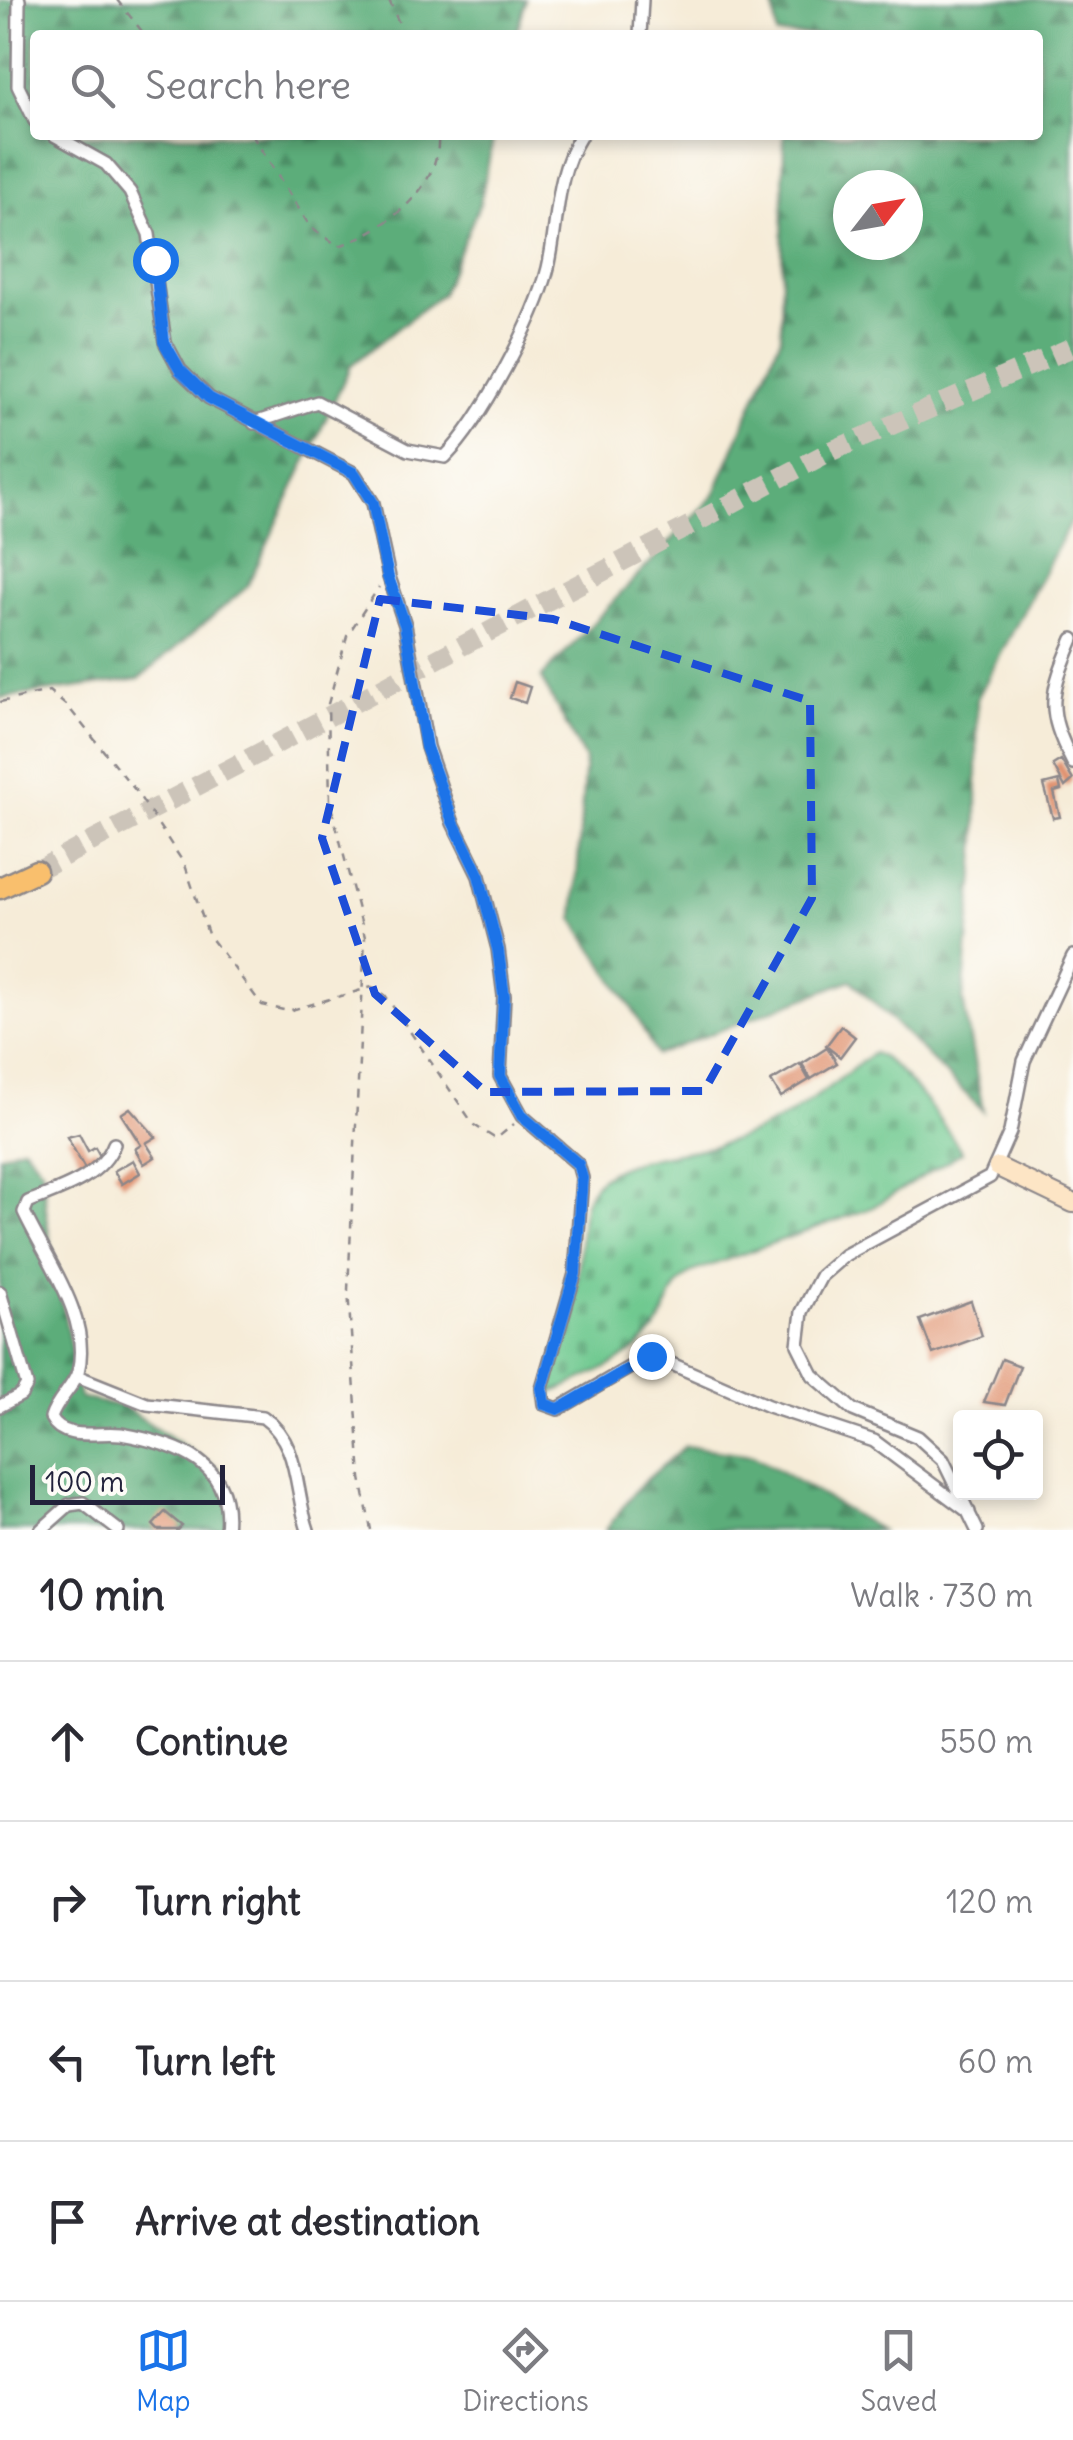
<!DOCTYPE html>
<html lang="en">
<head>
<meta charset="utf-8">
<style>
  body { margin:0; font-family:Delius,sans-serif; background:#f7f7f7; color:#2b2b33 }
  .controls { position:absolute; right:30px; bottom:30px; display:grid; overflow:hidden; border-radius:10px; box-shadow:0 5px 15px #0003 }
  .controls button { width:90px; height:90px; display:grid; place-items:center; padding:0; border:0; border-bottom:2px solid #e1e1e2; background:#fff; color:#2b2b33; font:50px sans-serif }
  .compass { position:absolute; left:833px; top:170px; width:90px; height:90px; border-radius:50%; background:#fff; box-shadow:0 5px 15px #0003; rotate:59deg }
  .scale { position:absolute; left:30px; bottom:25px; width:195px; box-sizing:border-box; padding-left:10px; border:5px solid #22223b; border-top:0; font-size:28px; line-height:35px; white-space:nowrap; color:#22223b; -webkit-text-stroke:8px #fdfcf7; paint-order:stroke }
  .stop { position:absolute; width:30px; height:30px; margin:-22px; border:8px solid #1a73e8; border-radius:50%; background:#fff }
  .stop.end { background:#1a73e8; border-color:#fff; box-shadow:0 2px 10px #0008 }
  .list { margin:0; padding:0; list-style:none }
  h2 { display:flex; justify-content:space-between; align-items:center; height:130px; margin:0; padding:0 40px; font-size:42px }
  h2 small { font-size:32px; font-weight:400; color:#7c7c81 }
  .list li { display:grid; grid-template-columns:65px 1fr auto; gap:30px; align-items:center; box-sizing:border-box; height:160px; padding:0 40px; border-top:2px solid #e1e1e2 }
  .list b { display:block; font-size:38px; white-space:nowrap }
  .list em { font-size:32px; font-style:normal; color:#7c7c81 }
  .icon { flex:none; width:55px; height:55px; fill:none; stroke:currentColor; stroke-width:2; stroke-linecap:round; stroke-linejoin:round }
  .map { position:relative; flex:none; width:1073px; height:1530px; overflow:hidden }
  .search { position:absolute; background:#fff; box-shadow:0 5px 15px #0003; left:30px; right:30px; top:30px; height:110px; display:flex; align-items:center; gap:25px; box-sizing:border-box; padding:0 35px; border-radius:10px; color:#7c7c81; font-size:38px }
  .sheet { height:770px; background:#fff }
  nav { display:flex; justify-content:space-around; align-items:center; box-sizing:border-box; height:140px; border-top:2px solid #e1e1e2; background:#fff; font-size:28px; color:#7c7c81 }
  nav a { display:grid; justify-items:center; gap:5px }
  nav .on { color:#1a73e8 }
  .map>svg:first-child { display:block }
</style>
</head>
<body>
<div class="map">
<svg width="1073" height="1530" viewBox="0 0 1073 1530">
  <defs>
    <pattern id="forest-firs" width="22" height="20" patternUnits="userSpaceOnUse" patternTransform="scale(2.5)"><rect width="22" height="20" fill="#5cad7a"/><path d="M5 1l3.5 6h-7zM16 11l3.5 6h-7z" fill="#4c8c65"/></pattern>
    <pattern id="cemetery-stones" width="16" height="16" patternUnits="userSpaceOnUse" patternTransform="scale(2.5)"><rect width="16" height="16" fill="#70c990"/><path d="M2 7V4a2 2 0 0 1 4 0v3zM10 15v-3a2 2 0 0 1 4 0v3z" fill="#61ac7d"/></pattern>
  </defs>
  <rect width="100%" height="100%" fill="#fdfcf7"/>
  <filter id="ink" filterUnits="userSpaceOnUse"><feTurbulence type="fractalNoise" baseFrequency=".01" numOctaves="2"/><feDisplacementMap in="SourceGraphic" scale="20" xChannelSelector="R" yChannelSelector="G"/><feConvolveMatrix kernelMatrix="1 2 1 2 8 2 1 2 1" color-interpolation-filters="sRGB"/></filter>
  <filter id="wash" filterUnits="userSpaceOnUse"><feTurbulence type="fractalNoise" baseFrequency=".0048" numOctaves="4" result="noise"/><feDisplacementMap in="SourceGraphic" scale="40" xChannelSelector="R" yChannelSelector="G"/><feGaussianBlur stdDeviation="2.25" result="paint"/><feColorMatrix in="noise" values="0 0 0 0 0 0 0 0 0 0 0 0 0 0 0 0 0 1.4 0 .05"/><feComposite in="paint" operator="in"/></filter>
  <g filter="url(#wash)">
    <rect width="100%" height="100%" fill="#f6ecd8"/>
    <path fill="url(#forest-firs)" stroke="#3f685a" stroke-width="2.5" fill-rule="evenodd" d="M0 0H526L516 35H35V135H494L480 203 441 294 351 365 247 587 139 679 0 698Z
      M773 0H1073V518L977 699V840L963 1000 983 1111 851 980 656 1055 634 1011 574 920 585 760 541 678 714 495 781 337 784 135H1038V35H777ZM908 185V245H848V185Z
      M23 1146 42 1169 48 1228 80 1398 124 1407 219 1469 228 1489 230 1530H0V1155Z
      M685 1446 753 1455 880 1530H606L637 1488Z"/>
    <path fill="url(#cemetery-stones)" stroke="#497666" stroke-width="2.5" d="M873 1053C903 1064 944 1125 962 1152L871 1208 692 1272C665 1294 674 1299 659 1324 635 1361 584 1378 545 1396 556 1357 572 1317 578 1277 582 1253 577 1214 589 1193 609 1155 678 1156 715 1146 782 1127 820 1095 873 1053Z"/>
    <g id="blocks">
      <path fill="#e0926f" d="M515 682 530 687 525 703 510 698Z
        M1061 760 1073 780 1065 787 1053 765Z
        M1059 781 1061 790 1054 792 1060 817 1053 818 1044 785Z
        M841 1026 855 1037 840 1057 826 1046Z
        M827 1048 837 1063 811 1079 802 1064Z
        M800 1064 809 1080 781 1097 771 1081Z
        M130 1108 156 1137 146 1143 155 1157 144 1164 135 1149 141 1145 121 1114Z
        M79 1134 88 1151 95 1147 100 1156 85 1169 67 1137Z
        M133 1160 140 1173 122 1184 114 1171Z
        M971 1301 982 1336 933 1354 920 1320Z
        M1002 1359 1020 1366 1005 1405 984 1402Z
        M165 1512 182 1526 178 1530H158L153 1525Z"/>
    </g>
  </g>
  <g filter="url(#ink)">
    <use href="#blocks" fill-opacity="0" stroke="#8c878a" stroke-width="2.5"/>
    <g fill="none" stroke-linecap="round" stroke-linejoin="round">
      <path stroke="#ccc4b9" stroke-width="20" stroke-dasharray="20 10" stroke-linecap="butt" d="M36 871 829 452 1073 347"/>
      <g stroke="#8c878a" stroke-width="16">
        <path id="street" d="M19 0 18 86 35 121
          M640 35 642 0
          M54 135 106 164 130 192 149 234 165 342 180 370 209 398 354 473 373 503 389 577 405 625 427 747 453 823 479 876 498 949 504 996 500 1076 522 1116 578 1164 582 1178 575 1274 542 1388 544 1404 558 1409 651 1355 768 1406 874 1441 969 1512
          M254 423 317 402 408 450 445 457C481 421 536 318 548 268 559 221 554 178 581 135
          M1073 639C1050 693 1045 709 1073 763
          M114 1144C102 1177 58 1190 28 1202L24 1212C45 1258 92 1318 78 1372 73 1388 56 1401 51 1418 63 1442 99 1431 121 1434 178 1444 234 1463 226 1530
          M0 1292 27 1385 21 1395 0 1406
          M77 1376 147 1404 263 1417C301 1444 294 1490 308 1530
          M41 1530 69 1505 83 1503 118 1530
          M977 1530 943 1460 918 1437 853 1410 813 1375 798 1345 802 1312 821 1276 845 1255 990 1177 1010 1132 1024 1061 1073 956"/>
      </g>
      <g stroke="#8c878a" stroke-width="22">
        <path id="secondary" d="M998 1167 1073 1203"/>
      </g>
      <g stroke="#8c878a" stroke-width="25">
        <path id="highway" d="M0 888 36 871"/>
      </g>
      <path stroke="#8c878a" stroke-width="2.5" stroke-dasharray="8 8" stroke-linecap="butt" d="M117 0 145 35
        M389 0 404 35
        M252 135 311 228 339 246C384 230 442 189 438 135
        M0 702 49 691 69 708 136 791 185 865 208 934 262 1005 288 1011 372 987 385 995 474 1125 496 1139 514 1124
        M371 1530 361 1478 348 1290 365 937 330 802 328 704 347 636 379 587"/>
      <use href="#street" stroke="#fff" stroke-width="11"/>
      <use href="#secondary" stroke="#fde5c5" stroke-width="18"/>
      <use href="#highway" stroke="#f9bf6d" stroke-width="20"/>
    </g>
  </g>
  <g fill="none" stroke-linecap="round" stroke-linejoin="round" filter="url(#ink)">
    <path stroke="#1a73e8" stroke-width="12" d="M155 260 164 342 180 370 209 398 354 473 373 503 388 577 405 625 426 747 453 822 479 876 498 950 504 996 500 1076 522 1116 578 1164 582 1178 575 1274 542 1388 544 1404 558 1409 568 1404 651 1356"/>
  </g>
  <path fill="none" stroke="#1d4ed8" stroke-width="8" stroke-dasharray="20 12" stroke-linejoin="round" d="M380 599 553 619 810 701 812 898 704 1091 486 1092 375 994 322 838Z"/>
</svg>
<div class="controls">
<button><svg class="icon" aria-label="locate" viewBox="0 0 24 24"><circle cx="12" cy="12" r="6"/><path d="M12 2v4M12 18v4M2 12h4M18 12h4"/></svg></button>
</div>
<svg class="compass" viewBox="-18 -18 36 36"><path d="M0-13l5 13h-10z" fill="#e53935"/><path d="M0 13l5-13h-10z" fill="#7c7c81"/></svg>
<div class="scale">100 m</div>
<div class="stop" style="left:155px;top:260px"></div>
<div class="stop end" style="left:651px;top:1356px"></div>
<div class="search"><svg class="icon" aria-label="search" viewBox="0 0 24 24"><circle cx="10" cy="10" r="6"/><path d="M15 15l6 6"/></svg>Search here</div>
</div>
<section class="sheet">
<h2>10 min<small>Walk · 730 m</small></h2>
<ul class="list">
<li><svg class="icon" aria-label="ahead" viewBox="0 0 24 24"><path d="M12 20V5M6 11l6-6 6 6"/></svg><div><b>Continue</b></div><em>550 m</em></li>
<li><svg class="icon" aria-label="right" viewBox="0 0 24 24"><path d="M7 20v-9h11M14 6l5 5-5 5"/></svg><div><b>Turn right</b></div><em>120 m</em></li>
<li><svg class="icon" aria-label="left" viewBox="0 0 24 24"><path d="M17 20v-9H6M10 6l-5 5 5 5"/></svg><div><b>Turn left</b></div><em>60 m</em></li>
<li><svg class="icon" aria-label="arrive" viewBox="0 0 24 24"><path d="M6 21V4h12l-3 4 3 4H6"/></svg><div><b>Arrive at destination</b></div></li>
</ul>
</section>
<nav>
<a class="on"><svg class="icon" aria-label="map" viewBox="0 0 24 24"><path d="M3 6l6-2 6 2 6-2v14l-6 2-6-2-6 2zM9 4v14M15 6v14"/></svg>Map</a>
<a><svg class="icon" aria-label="directions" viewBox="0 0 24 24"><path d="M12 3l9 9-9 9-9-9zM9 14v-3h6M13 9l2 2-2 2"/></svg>Directions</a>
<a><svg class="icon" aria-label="saved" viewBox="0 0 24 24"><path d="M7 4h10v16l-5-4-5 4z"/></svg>Saved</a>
</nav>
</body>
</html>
